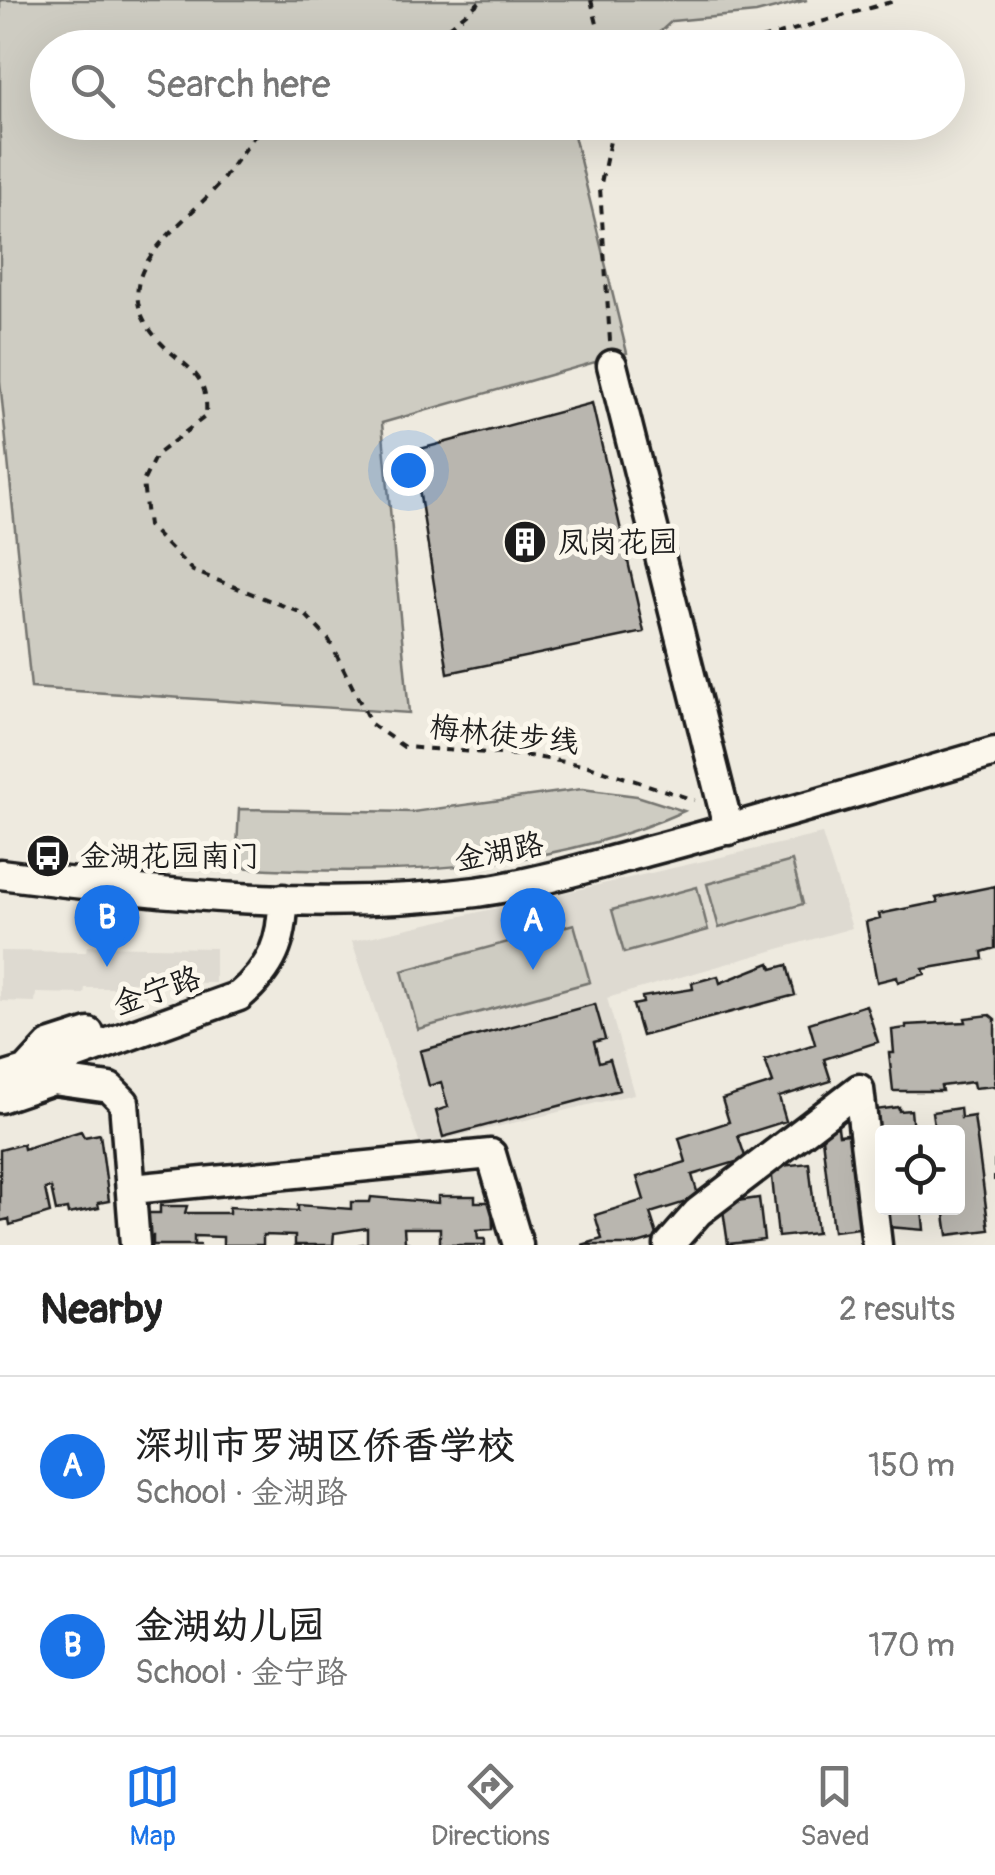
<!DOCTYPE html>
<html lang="en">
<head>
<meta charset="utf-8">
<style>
  body { margin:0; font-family:Pangolin,"LXGW WenKai TC",sans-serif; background:#f6f6f6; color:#222 }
  .controls { position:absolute; right:30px; bottom:30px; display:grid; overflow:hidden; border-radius:10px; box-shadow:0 10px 40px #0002 }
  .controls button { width:90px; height:90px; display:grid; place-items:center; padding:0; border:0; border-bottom:2px solid #e0e0e0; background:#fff; color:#222; font:50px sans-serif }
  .you { position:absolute; left:408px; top:470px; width:35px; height:35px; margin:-25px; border:8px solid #fff; border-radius:50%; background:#1a73e8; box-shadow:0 0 0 15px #1a73e833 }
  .badge { display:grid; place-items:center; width:65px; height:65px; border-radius:50%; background:#1a73e8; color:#fff; font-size:32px; font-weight:700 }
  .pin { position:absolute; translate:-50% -82px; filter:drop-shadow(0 2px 5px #0008) }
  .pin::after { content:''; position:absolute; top:52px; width:35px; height:30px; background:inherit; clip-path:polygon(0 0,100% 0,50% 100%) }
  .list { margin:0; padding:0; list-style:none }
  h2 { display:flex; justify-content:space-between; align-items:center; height:130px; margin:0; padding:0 40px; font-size:42px }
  h2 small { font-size:32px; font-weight:400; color:#767676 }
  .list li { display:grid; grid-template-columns:65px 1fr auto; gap:30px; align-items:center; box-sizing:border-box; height:180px; padding:0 40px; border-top:2px solid #e0e0e0 }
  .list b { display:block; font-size:38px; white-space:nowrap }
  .list p { margin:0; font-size:32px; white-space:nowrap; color:#767676 }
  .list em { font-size:32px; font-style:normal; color:#767676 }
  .icon { flex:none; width:55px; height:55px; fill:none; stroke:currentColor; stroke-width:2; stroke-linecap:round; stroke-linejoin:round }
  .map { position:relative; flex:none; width:995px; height:1245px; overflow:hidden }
  .search { position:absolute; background:#fff; box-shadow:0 10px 40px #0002; left:30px; right:30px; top:30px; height:110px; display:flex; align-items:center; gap:25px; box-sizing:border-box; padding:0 35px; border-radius:55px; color:#767676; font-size:38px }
  .sheet { height:490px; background:#fff }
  nav { display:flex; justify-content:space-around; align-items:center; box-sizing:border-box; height:140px; border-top:2px solid #e0e0e0; background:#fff; font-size:28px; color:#767676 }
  nav a { display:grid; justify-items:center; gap:5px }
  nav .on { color:#1a73e8 }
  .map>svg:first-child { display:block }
</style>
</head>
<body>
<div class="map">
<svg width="995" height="1245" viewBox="0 0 995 1245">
  <rect width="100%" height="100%" fill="#eeeadf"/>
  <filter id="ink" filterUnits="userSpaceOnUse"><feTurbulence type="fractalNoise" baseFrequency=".01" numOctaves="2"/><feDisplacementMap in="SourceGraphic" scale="20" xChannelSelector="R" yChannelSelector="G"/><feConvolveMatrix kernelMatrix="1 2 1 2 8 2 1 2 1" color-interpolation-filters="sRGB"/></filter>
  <g filter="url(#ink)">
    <path fill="#dedad1" d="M822 834 852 928 607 998 634 1094 420 1145 352 941Z
      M87 946 215 948V983L130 982V988H85L84 994 36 993 35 1002 0 1001V951L86 952Z"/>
    <path fill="#ceccc2" stroke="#75746f" stroke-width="2.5" d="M0 0H807L756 13 672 21 643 47 48 48V122L571 123 627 353 382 423 409 713 31 688 0 381Z
      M582 789 637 796 684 811C546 873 384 876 236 867L239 809 413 812Z
      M792 861 803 904 719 928 707 884Z
      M697 887 708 930 624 953 612 910Z
      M574 924 590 982 418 1029 402 971Z"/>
    <path fill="#b9b6af" stroke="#1c1c1c" stroke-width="2.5" d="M592 403 644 632 448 673 413 451Z
      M995 886V948L982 952 983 959 923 969 925 974 898 982 897 977 877 982 866 922 880 918 879 914 938 902 936 898Z
      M770 963 772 969 787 965 795 995 642 1036 633 1005 643 1003 642 997 693 989 692 983 718 976 720 983Z
      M595 1004 605 1039 594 1042 599 1062 610 1059 619 1090 443 1137 436 1111 448 1107 441 1082 429 1086 420 1051Z
      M866 1005 878 1042 824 1059 831 1081 779 1097 786 1121 738 1136 746 1159 692 1175 699 1198 650 1213 658 1238 634 1245H582L602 1239 595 1215 644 1200 637 1177 686 1162 679 1138 729 1122 722 1099 773 1083 765 1060 815 1044 809 1023Z
      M990 1015 995 1019V1086L974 1088 973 1082 941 1086 942 1091H893L889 1053H894L892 1030 906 1028V1025L966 1022 965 1018Z
      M899 1107V1111L911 1110 913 1132H882V1171L875 1110Z
      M960 1108 961 1118 974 1116 989 1230 948 1235 944 1208H958V1132H935L932 1112Z
      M838 1127 839 1135 857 1133 868 1227 833 1231 821 1129Z
      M81 1131 84 1137 100 1134 109 1201 98 1203 99 1208 68 1214 67 1209 56 1211 51 1188 45 1189 50 1213 10 1225 9 1219 0 1221V1150L23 1144 24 1149Z
      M809 1163 817 1233 778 1237 771 1167Z
      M438 1196H475V1202H492L493 1229 477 1230 478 1239H485V1245H432L440 1244V1228H404L405 1242 417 1245H358L367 1243V1228L334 1233 333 1245H295V1236L263 1235V1245H223V1237L194 1236V1245H201H153V1236H140V1213H160V1206H187L185 1213H229V1207L298 1211V1205L351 1209V1202H370L371 1197 438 1203Z
      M759 1198 764 1240 728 1244 722 1203Z
      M887 1208H922L924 1230 889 1227Z"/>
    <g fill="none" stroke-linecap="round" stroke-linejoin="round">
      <g stroke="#1c1c1c" stroke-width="35">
        <path id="minor" d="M612 365 729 830
          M0 874C158 894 317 912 476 892 535 884 594 865 652 850 767 819 881 785 995 752
          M0 1079 26 1071 49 1046 89 1033
          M53 1080 110 1088 124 1102 135 1245
          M0 1098 53 1080 72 1056 239 996C272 968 283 942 283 899
          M132 1189 491 1154 518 1245
          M669 1245 698 1212 859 1089 877 1245"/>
      </g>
      <path stroke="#1c1c1c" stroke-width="4" stroke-dasharray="8 8" stroke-linecap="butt" d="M591 0 603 48
        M424 48 482 0
        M730 48 898 0
        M267 122C248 141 235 164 219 184 179 231 98 275 160 342 187 370 209 372 206 416L156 455 143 482 148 526 193 571 305 614 329 640 371 724 404 747 529 756 589 766 694 800
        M610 341 600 188 614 122
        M995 1160V1181"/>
      <use href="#minor" stroke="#fbf7ec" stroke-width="28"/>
    </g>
  </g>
  <defs>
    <g id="building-disc" transform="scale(2.25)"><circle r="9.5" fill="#1c1c1c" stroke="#fbf7ec"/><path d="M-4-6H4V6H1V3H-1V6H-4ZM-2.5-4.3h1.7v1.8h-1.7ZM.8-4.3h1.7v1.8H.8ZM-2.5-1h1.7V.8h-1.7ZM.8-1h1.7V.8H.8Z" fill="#fff"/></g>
    <g id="bus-disc" transform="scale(2.25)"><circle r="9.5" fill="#1c1c1c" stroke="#fbf7ec"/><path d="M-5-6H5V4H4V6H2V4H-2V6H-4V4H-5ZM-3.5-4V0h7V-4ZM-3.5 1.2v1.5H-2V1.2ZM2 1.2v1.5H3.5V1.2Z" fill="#fff"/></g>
  </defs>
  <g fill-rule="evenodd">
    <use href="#building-disc" x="525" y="542"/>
    <use href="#bus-disc" x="48" y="856"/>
  </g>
  <g text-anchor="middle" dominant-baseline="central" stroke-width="10" stroke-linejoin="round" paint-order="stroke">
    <g font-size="30" fill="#1c1c1c" stroke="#fbf7ec" text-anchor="start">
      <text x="558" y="542">凤岗花园</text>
      <text x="80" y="856">金湖花园南门</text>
    </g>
    <g font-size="30" fill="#1c1c1c" stroke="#fbf7ec">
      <text transform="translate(504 735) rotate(6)">梅林徒步线</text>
      <text transform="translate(499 852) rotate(-11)">金湖路</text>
      <text transform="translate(157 991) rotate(-19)">金宁路</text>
    </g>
  </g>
</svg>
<div class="controls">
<button><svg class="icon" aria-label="locate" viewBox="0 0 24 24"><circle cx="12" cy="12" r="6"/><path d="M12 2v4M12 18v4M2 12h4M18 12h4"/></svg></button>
</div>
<div class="you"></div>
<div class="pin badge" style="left:533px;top:970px">A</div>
<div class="pin badge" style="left:107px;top:967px">B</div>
<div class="search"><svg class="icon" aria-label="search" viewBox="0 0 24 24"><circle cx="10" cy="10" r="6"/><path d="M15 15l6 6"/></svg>Search here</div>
</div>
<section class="sheet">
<h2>Nearby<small>2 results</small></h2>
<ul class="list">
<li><span class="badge">A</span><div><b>深圳市罗湖区侨香学校</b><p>School · 金湖路</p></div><em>150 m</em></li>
<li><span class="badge">B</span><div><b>金湖幼儿园</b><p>School · 金宁路</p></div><em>170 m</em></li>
</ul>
</section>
<nav>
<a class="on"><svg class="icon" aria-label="map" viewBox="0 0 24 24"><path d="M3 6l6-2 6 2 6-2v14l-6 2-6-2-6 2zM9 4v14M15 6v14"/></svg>Map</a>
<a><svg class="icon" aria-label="directions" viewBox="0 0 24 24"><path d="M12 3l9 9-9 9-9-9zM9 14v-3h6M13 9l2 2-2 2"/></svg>Directions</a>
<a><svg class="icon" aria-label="saved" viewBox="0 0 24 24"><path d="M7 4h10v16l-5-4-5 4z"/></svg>Saved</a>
</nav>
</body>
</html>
